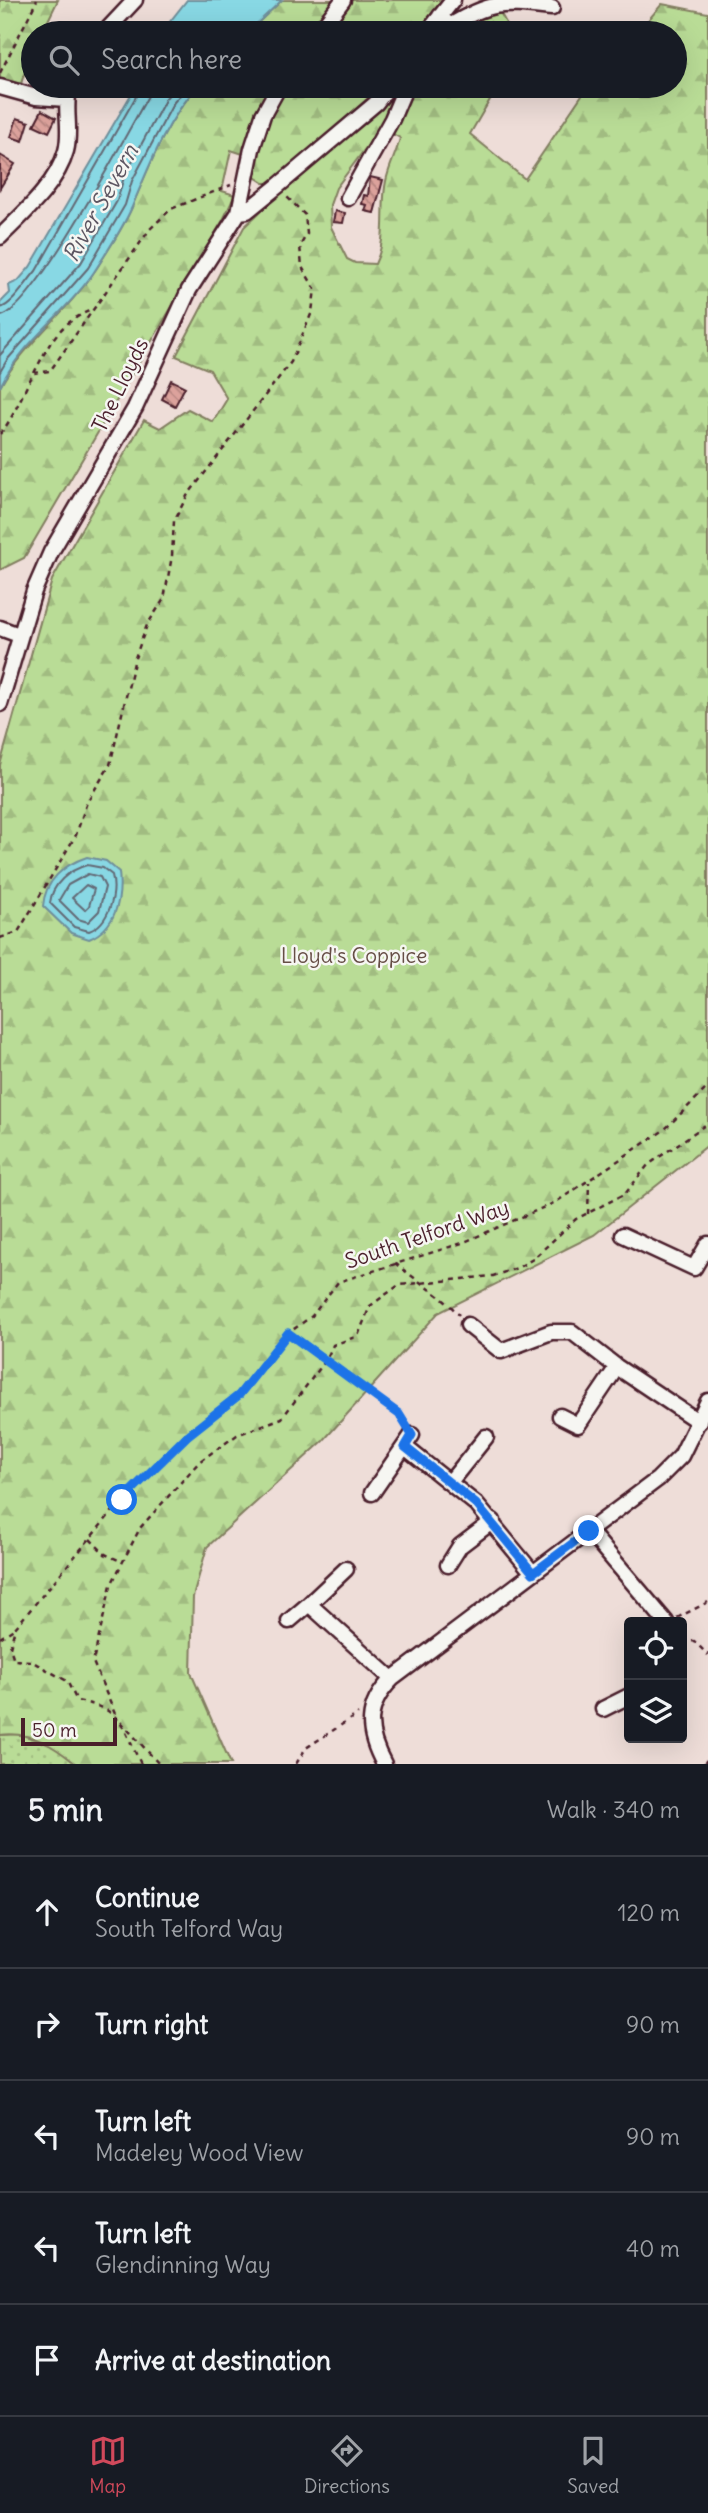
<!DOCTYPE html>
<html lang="en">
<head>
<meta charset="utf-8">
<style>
  body { margin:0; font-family:Delius,sans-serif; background:#20242c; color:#f1f3f6 }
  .controls { position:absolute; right:21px; bottom:21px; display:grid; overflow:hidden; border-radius:7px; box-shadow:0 7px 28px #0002 }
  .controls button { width:63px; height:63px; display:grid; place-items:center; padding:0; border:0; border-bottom:2px solid #363941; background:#171b24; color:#f1f3f6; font:35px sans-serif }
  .scale { position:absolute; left:21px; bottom:18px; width:96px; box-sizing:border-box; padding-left:7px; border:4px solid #4a1f2b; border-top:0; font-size:19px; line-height:24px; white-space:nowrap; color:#4a1f2b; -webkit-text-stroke:5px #f6f6f2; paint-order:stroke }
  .stop { position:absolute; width:21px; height:21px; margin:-16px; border:5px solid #1a73e8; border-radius:50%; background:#fff }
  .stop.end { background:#1a73e8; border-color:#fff; box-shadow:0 2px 7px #0008 }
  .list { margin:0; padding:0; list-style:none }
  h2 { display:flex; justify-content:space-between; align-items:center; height:91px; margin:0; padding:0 28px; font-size:30px }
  h2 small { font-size:23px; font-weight:400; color:#9ea1a6 }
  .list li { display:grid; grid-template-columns:46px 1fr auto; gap:21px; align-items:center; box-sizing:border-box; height:112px; padding:0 28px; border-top:2px solid #363941 }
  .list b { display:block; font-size:26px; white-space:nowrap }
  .list p { margin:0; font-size:23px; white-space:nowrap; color:#9ea1a6 }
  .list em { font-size:23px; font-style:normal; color:#9ea1a6 }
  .icon { flex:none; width:38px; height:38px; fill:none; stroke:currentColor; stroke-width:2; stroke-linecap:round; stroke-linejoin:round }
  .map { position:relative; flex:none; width:708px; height:1764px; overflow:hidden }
  .search { position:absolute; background:#171b24; box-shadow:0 7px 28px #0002; left:21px; right:21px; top:21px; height:77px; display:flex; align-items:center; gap:18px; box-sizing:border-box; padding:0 24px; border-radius:38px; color:#9ea1a6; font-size:26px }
  .sheet { height:651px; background:#171b24 }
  nav { display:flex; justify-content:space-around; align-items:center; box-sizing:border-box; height:98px; border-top:2px solid #363941; background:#171b24; font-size:19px; color:#9ea1a6 }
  nav a { display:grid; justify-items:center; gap:4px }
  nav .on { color:#d1495b }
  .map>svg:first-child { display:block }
</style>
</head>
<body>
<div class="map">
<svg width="708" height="1764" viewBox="0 0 708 1764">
  <defs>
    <pattern id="grass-dots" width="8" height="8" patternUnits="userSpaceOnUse" patternTransform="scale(1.75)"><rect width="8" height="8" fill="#b9dc96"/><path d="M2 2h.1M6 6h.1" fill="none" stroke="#a1bc81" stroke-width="1.8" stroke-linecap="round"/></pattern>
    <pattern id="forest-firs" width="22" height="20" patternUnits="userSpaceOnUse" patternTransform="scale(1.75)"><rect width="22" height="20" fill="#b9dc96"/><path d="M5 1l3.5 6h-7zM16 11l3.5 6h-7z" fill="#a1bc81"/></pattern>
    <pattern id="building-back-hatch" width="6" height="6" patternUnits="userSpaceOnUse" patternTransform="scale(1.75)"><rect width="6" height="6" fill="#dca29c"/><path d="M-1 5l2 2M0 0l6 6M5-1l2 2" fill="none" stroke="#b4837f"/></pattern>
  </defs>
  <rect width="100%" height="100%" fill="#eeddd8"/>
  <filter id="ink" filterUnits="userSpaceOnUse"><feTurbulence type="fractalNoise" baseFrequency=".0143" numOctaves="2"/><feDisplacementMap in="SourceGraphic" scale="14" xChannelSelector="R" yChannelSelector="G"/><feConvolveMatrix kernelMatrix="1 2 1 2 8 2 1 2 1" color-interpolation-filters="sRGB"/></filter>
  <g filter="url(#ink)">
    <path fill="url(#grass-dots)" stroke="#827e60" stroke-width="2" d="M20 1734 56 1747 76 1764H0V1735Z"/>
    <path fill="url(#forest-firs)" stroke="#827e60" stroke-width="2" d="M0 0H58L42 33H33L31 75 24 74 21 84 0 79Z
      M282 0H444L418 33H247Z
      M662 4 708 13V1145L594 1235 438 1313 323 1441 207 1547 193 1597 191 1673 231 1764H76C53 1745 31 1731 0 1735V765L52 580 144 420 160 428 188 409 213 422 227 399 210 370 176 356 244 227 395 86H403L393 111 336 188 330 205 331 227 347 259 355 263 375 264C388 239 380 208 386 181 389 166 397 152 400 138L391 133 412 86H498L470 134 525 179 588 86H675V33H637Z
      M505 7 501 14 506 23 499 33H453L478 15Z
      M198 86H377L367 99 274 183H264L253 176 255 158 231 150 222 191 235 195 223 220 24 558 0 570V387C24 343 67 313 94 272 107 252 123 228 132 207 149 166 167 119 198 86Z"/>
    <path fill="#88d8e4" stroke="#6f8e9a" stroke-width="2" d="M187 0H282L247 33H161Z
      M136 86H198C167 119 149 166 132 207 123 228 107 252 94 272 67 313 21 342 0 387V303L10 293 9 285 18 281 30 267Z
      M87 857 106 861 119 872C122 899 116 928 89 939L71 933 43 906C45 881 63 865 87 857Z"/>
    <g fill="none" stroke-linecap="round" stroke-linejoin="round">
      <path stroke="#636975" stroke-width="2" d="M0 308C12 306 27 281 36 271L142 86
        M0 316C31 315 128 131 148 96L151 86
        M0 355 81 263 117 201 124 177 166 98 176 86
        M0 372 7 360 88 268 125 205 132 181 174 102 188 86
        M87 865 103 868 112 875C117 894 109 924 89 931L74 927 50 903C52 884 69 870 87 865Z
        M88 874 100 877 105 887 99 911 88 922 78 919 59 900 68 885Z
        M86 885 94 889 89 906 85 910 72 898Z"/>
    </g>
    <path fill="url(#building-back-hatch)" stroke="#4a1f2b" stroke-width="2" d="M77 22 89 30 87 33H69Z
      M42 110 56 118 49 132 34 125Z
      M17 118 29 122 23 141 11 137Z
      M0 155 15 164 0 188Z
      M370 177 383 180 374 213 365 211 367 205 362 204 364 195 368 196Z
      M335 211 345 213 343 223 333 222Z
      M171 380 185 387 175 406 162 399Z"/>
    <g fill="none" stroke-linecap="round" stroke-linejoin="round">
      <g stroke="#4a1f2b" stroke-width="19">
        <path id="minor" d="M440 16 450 26C492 0 504 3 552 8
          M104 33 135 0
          M318 33 343 0
          M427 33 453 0
          M0 87 36 97 67 99
          M348 198 392 119 406 86
          M239 212 247 211 279 185 376 103 389 86
          M0 237C24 213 57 184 66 151 72 129 63 107 70 86
          M0 628 19 635
          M0 704 34 591 51 552 135 408 189 290 239 212 252 149 263 115 279 86
          M623 1235 694 1268 708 1244
          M468 1325 501 1351 551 1332H572L617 1367 699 1422
          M560 1416 578 1425 617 1367
          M405 1447 476 1504 533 1573
          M450 1482 486 1437
          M372 1493 412 1435
          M589 1531 666 1622
          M448 1565 460 1546 493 1521
          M309 1604 346 1569
          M289 1621 309 1604 392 1679
          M603 1709 629 1696
          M384 1764C366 1731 365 1706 392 1679L658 1479 681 1456 708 1401"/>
      </g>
      <path stroke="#4a1f2b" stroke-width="2.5" stroke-dasharray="5 5" stroke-linecap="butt" d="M0 73 37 0
        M34 373C51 341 57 325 91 310
        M0 434C15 416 22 393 34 373L50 371 150 229 171 209 231 185
        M0 938 18 932 76 835 87 802 110 765 135 658 147 625 164 599 172 556 174 521 187 496 291 362 312 312 315 289 302 267 300 246 307 234 305 215 287 197
        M588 1214 589 1182
        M395 1263C416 1281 441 1294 459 1315
        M289 1333 399 1414 405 1423
        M90 1539 105 1554 123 1562
        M677 1618 708 1602
        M0 1638 15 1628
        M682 1642 694 1641 708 1655
        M115 1714 93 1662 111 1585 140 1528 200 1461 237 1435 282 1418 326 1360 333 1345 358 1336 370 1306 399 1285 493 1276 517 1268 533 1259 576 1219 625 1194 648 1165 708 1123
        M121 1722 159 1764
        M141 1764C121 1725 123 1709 77 1701L67 1681 31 1661 14 1660 10 1647 15 1628 122 1500 187 1436 239 1395 287 1334 312 1316 338 1282 462 1243 556 1202 664 1130 708 1087
        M296 1764 306 1748 358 1714
        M704 1764 708 1758"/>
      <use href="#minor" stroke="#f6f6f2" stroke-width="14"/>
    </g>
  </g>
  <g fill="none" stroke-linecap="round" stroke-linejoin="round" filter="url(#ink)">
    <path stroke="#1a73e8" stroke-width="9" d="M122 1500 187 1436 239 1395 288 1333 399 1414 412 1435 405 1447 476 1504 533 1573 589 1531"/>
  </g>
  <g text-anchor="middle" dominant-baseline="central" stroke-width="5" stroke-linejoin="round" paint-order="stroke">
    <g font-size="21" fill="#4a1f2b" stroke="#f6f6f2">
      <text transform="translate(120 385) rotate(-64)">The Lloyds</text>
      <text transform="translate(427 1234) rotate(-19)">South Telford Way</text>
    </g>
    <g font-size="21" fill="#664e46" stroke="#f6f6f2">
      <text x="354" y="955">Lloyd's Coppice</text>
    </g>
    <g font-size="23" font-style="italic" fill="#5d5662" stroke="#f6f6f2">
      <text transform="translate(100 203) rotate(-61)">River Severn</text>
    </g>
  </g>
</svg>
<div class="controls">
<button><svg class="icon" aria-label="locate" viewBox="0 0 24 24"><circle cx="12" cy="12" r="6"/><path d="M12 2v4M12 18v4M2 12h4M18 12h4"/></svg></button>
<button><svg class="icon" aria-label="layers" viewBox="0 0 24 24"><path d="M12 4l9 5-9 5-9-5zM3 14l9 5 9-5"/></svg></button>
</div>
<div class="scale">50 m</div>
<div class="stop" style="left:122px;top:1500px"></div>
<div class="stop end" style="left:589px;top:1531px"></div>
<div class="search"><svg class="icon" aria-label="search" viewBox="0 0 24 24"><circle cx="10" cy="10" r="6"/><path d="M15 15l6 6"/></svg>Search here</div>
</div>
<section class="sheet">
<h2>5 min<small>Walk · 340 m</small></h2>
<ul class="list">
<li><svg class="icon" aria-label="ahead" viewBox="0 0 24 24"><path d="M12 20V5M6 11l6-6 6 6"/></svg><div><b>Continue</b><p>South Telford Way</p></div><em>120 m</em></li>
<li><svg class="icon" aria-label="right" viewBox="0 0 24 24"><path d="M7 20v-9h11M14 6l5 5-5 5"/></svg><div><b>Turn right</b></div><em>90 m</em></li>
<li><svg class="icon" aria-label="left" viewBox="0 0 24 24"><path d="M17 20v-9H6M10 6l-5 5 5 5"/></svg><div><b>Turn left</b><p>Madeley Wood View</p></div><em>90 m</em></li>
<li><svg class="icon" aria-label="left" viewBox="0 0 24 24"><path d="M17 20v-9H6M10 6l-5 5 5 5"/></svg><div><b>Turn left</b><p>Glendinning Way</p></div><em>40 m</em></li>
<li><svg class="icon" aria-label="arrive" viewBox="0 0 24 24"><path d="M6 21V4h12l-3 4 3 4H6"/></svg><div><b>Arrive at destination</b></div></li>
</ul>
</section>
<nav>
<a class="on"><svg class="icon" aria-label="map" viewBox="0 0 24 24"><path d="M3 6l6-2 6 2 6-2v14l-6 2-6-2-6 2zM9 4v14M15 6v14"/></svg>Map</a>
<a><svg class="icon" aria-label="directions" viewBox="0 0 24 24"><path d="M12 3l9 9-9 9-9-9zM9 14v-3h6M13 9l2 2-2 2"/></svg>Directions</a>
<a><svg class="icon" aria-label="saved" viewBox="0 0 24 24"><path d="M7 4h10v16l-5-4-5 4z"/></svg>Saved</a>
</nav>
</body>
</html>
